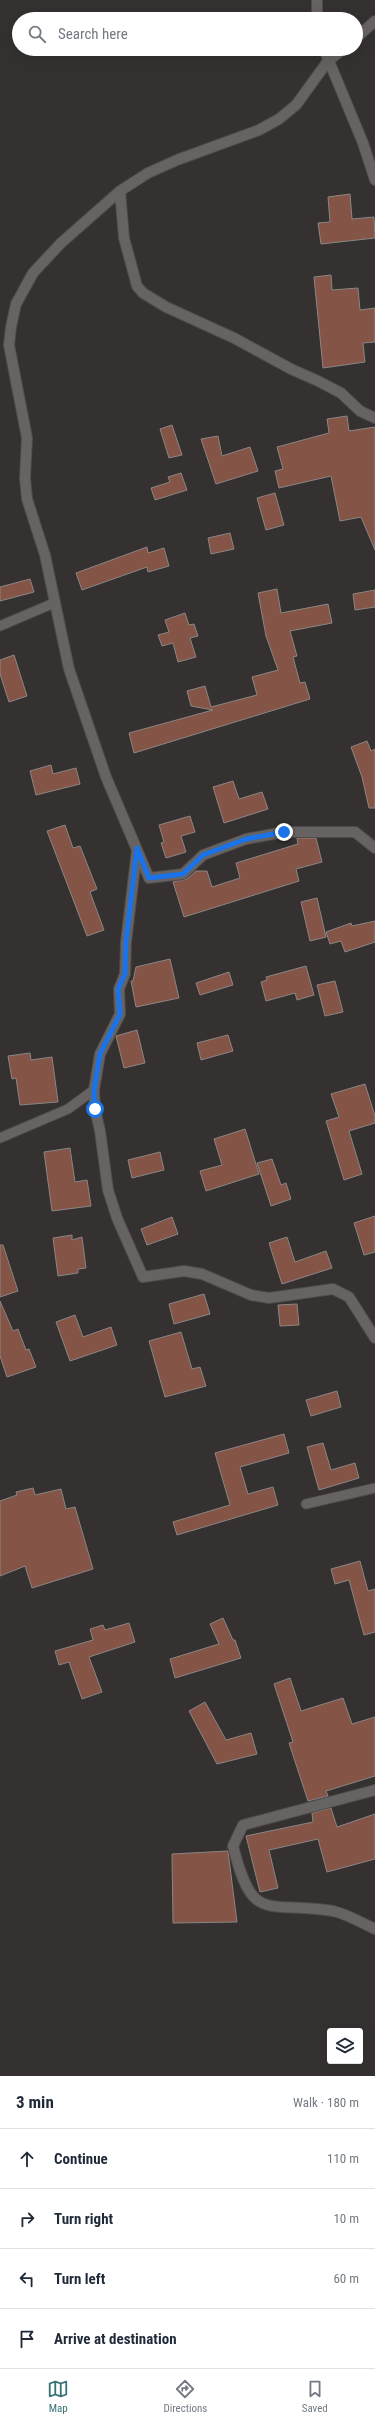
<!DOCTYPE html>
<html lang="en">
<head>
<meta charset="utf-8">
<style>
  body { margin:0; font-family:"Roboto Condensed",sans-serif; background:#f2f2f3; color:#1f2937 }
  .controls { position:absolute; right:12px; bottom:12px; display:grid; overflow:hidden; border-radius:4px; box-shadow:0 4px 16px #0002 }
  .controls button { width:36px; height:36px; display:grid; place-items:center; padding:0; border:0; border-bottom:1px solid #e0e1e3; background:#fff; color:#1f2937; font:20px sans-serif }
  .stop { position:absolute; width:12px; height:12px; margin:-9px; border:3px solid #1a73e8; border-radius:50%; background:#fff }
  .stop.end { background:#1a73e8; border-color:#fff; box-shadow:0 1px 4px #0008 }
  .list { margin:0; padding:0; list-style:none }
  h2 { display:flex; justify-content:space-between; align-items:center; height:52px; margin:0; padding:0 16px; font-size:17px }
  h2 small { font-size:13px; font-weight:400; color:#747a83 }
  .list li { display:grid; grid-template-columns:26px 1fr auto; gap:12px; align-items:center; box-sizing:border-box; height:60px; padding:0 16px; border-top:1px solid #e0e1e3 }
  .list b { display:block; font-size:15px; white-space:nowrap }
  .list em { font-size:13px; font-style:normal; color:#747a83 }
  .icon { flex:none; width:22px; height:22px; fill:none; stroke:currentColor; stroke-width:2; stroke-linecap:round; stroke-linejoin:round }
  .map { position:relative; flex:none; width:375px; height:2076px; overflow:hidden }
  .search { position:absolute; background:#fff; box-shadow:0 4px 16px #0002; left:12px; right:12px; top:12px; height:44px; display:flex; align-items:center; gap:10px; box-sizing:border-box; padding:0 14px; border-radius:22px; color:#747a83; font-size:15px }
  .sheet { height:292px; background:#fff }
  nav { display:flex; justify-content:space-around; align-items:center; box-sizing:border-box; height:56px; border-top:1px solid #e0e1e3; background:#fff; font-size:11px; color:#747a83 }
  nav a { display:grid; justify-items:center; gap:2px }
  nav .on { color:#377377 }
  .map>svg:first-child { display:block }
</style>
</head>
<body>
<div class="map">
<svg width="375" height="2076" viewBox="0 0 375 2076">
  <rect width="100%" height="100%" fill="#343130"/>
  <path fill="#845546" stroke="#8a8685" d="M350 194 352 219 374 217 375 238 321 244 318 223 330 222 328 197Z
    M331 275 332 290 358 288 360 310 375 308V342L363 343 365 362 323 368 314 277Z
    M347 416 349 431 375 427V550L361 517 340 521 331 476 279 488 275 471 283 469 277 447 329 433 327 419Z
    M172 425 182 455 169 458 160 429Z
    M218 436 222 456 250 447 258 471 216 484 201 439Z
    M181 473 187 490 155 500 151 488 170 482 168 477Z
    M275 493 284 525 266 530 257 498Z
    M230 533 234 549 211 554 208 538Z
    M147 547 148 553 164 548 169 566 148 572 147 567 82 590 76 573Z
    M30 579 34 592 0 601V587Z
    M277 589 281 613 328 604 332 623 290 631 297 656 293 657 300 683 305 682 310 699 134 753 129 733 213 710 191 706 187 691 205 686 211 707 257 695 252 677 278 670 266 636 258 593Z
    M375 590V607L355 610 353 594Z
    M185 613 189 625 194 624 198 636 190 638 196 657 178 662 173 643 162 646 158 635 169 632 165 620Z
    M14 655 27 696 9 702 0 674V660Z
    M367 741 371 751 375 749V808H369L362 777 351 747Z
    M51 765 53 774 76 768 80 784 36 795 30 771Z
    M233 781 239 799 262 792 268 809 224 823 213 787Z
    M190 816 195 832 181 836 186 852 166 858 161 843 164 842 159 825Z
    M65 825 73 848 80 846 97 889 90 892 104 930 87 936 47 831Z
    M297 838H316L322 862 296 869 299 881 184 917 173 882 187 879 196 871H207L212 887 240 878 236 863 298 844Z
    M317 898 326 937 310 941 301 902Z
    M375 921V942L345 952 341 941 330 944 326 932 351 923 352 926Z
    M170 959 179 998 136 1007 131 981H133L136 967Z
    M306 966 314 995 297 1000 295 993 266 1001 261 982 267 980 266 977Z
    M229 972 233 985 200 995 196 983Z
    M335 981 343 1012 325 1016 317 985Z
    M137 1030 145 1063 124 1068 116 1036Z
    M228 1035 233 1051 201 1060 197 1043Z
    M30 1053 31 1060 52 1057 58 1102 20 1105 16 1078 12 1079 8 1056Z
    M365 1084 375 1116V1123L349 1131 362 1174 344 1180 326 1121 339 1117 331 1094Z
    M245 1129 259 1174 206 1191 200 1171 222 1165 214 1139Z
    M70 1148 75 1182 87 1180 91 1206 52 1211 44 1152Z
    M160 1152 164 1170 132 1178 128 1160Z
    M272 1159 281 1185 286 1183 291 1199 271 1206 257 1163Z
    M375 1216V1252L364 1255 354 1223Z
    M172 1217 178 1234 147 1245 141 1229Z
    M72 1235V1240L82 1237 86 1268 78 1269V1273L58 1276 53 1238Z
    M287 1237 295 1262 326 1251 332 1268 282 1284 269 1243Z
    M0 1245H3L18 1291 0 1297Z
    M204 1294 210 1314 174 1324 169 1304Z
    M0 1301 13 1331 18 1329 26 1350 29 1349 36 1367 7 1377 0 1356Z
    M297 1304 299 1325 280 1326 278 1305Z
    M75 1315 83 1337 111 1327 117 1345 70 1361 56 1322Z
    M181 1332 192 1369 200 1367 206 1386 165 1397 149 1341Z
    M337 1391 341 1407 311 1416 306 1400Z
    M284 1434 289 1453 240 1467 248 1494 273 1487 278 1505 177 1535 173 1522 230 1505 215 1453Z
    M323 1443 331 1470 355 1463 359 1478 319 1490 307 1447Z
    M33 1488 35 1495 61 1489 66 1509 75 1507 93 1569 32 1588 25 1566 0 1576V1501L17 1495 16 1492Z
    M360 1561 368 1591 375 1589V1632L364 1635 349 1580 335 1584 331 1569Z
    M223 1618 233 1640H235L241 1658 175 1678 170 1659 219 1644 210 1624Z
    M129 1623 135 1642 89 1657 102 1692 82 1699 69 1662 59 1665 55 1651 93 1640 90 1629 103 1625 105 1630Z
    M290 1678 301 1711 343 1698 352 1724 375 1717V1776L326 1791 328 1796 308 1801 289 1743 293 1742 274 1684Z
    M205 1702 226 1740 251 1733 257 1754 217 1764 189 1711Z
    M331 1808 337 1827 375 1814V1859L327 1872 318 1839 269 1850 278 1888 260 1892 246 1836 313 1822 312 1813Z
    M228 1851 237 1922 173 1923 172 1854Z"/>
  <g fill="none" stroke-linecap="round" stroke-linejoin="round">
    <g stroke="#4f4c4c" stroke-width="11">
      <path id="service" d="M0 626 54 603
        M0 1138 68 1109 94 1090
        M306 1504 375 1488"/>
    </g>
    <g stroke="#4f4c4c" stroke-width="12">
      <path id="minor" d="M317 0V19
        M356 38 375 21
        M324 49 363 143 375 180
        M343 49 328 61 296 105 279 119 259 130 177 160 148 173 120 191 61 243 33 273 16 304 11 327 9 345 27 438 25 478 27 499 45 555 69 669 106 777 149 878 183 874 203 855 246 839 284 832H355L375 848
        M120 191 124 238 137 286 143 293 166 307 234 338 291 369 318 381 341 393 360 411 375 418
        M137 850 126 942 125 974 119 989 120 1014 100 1054 94 1090 95 1109 100 1131 108 1190 117 1218 143 1277 184 1271 202 1274 251 1295 269 1298 333 1289 349 1297 375 1338
        M375 1790 243 1825 233 1846C253 1926 266 1900 333 1911 347 1914 362 1923 375 1929"/>
    </g>
    <use href="#service" stroke="#676362" stroke-width="9"/>
    <use href="#minor" stroke="#676362" stroke-width="10"/>
  </g>
  <g fill="none" stroke-linecap="round" stroke-linejoin="round">
    <path stroke="#1a73e8" stroke-width="5" d="M95 1109 94 1090 100 1054 120 1014 118 989 125 974 126 942 137 848 149 878 183 874 203 855 246 839 284 832"/>
  </g>
</svg>
<div class="controls">
<button><svg class="icon" aria-label="layers" viewBox="0 0 24 24"><path d="M12 4l9 5-9 5-9-5zM3 14l9 5 9-5"/></svg></button>
</div>
<div class="stop" style="left:95px;top:1109px"></div>
<div class="stop end" style="left:284px;top:832px"></div>
<div class="search"><svg class="icon" aria-label="search" viewBox="0 0 24 24"><circle cx="10" cy="10" r="6"/><path d="M15 15l6 6"/></svg>Search here</div>
</div>
<section class="sheet">
<h2>3 min<small>Walk · 180 m</small></h2>
<ul class="list">
<li><svg class="icon" aria-label="ahead" viewBox="0 0 24 24"><path d="M12 20V5M6 11l6-6 6 6"/></svg><div><b>Continue</b></div><em>110 m</em></li>
<li><svg class="icon" aria-label="right" viewBox="0 0 24 24"><path d="M7 20v-9h11M14 6l5 5-5 5"/></svg><div><b>Turn right</b></div><em>10 m</em></li>
<li><svg class="icon" aria-label="left" viewBox="0 0 24 24"><path d="M17 20v-9H6M10 6l-5 5 5 5"/></svg><div><b>Turn left</b></div><em>60 m</em></li>
<li><svg class="icon" aria-label="arrive" viewBox="0 0 24 24"><path d="M6 21V4h12l-3 4 3 4H6"/></svg><div><b>Arrive at destination</b></div></li>
</ul>
</section>
<nav>
<a class="on"><svg class="icon" aria-label="map" viewBox="0 0 24 24"><path d="M3 6l6-2 6 2 6-2v14l-6 2-6-2-6 2zM9 4v14M15 6v14"/></svg>Map</a>
<a><svg class="icon" aria-label="directions" viewBox="0 0 24 24"><path d="M12 3l9 9-9 9-9-9zM9 14v-3h6M13 9l2 2-2 2"/></svg>Directions</a>
<a><svg class="icon" aria-label="saved" viewBox="0 0 24 24"><path d="M7 4h10v16l-5-4-5 4z"/></svg>Saved</a>
</nav>
</body>
</html>
